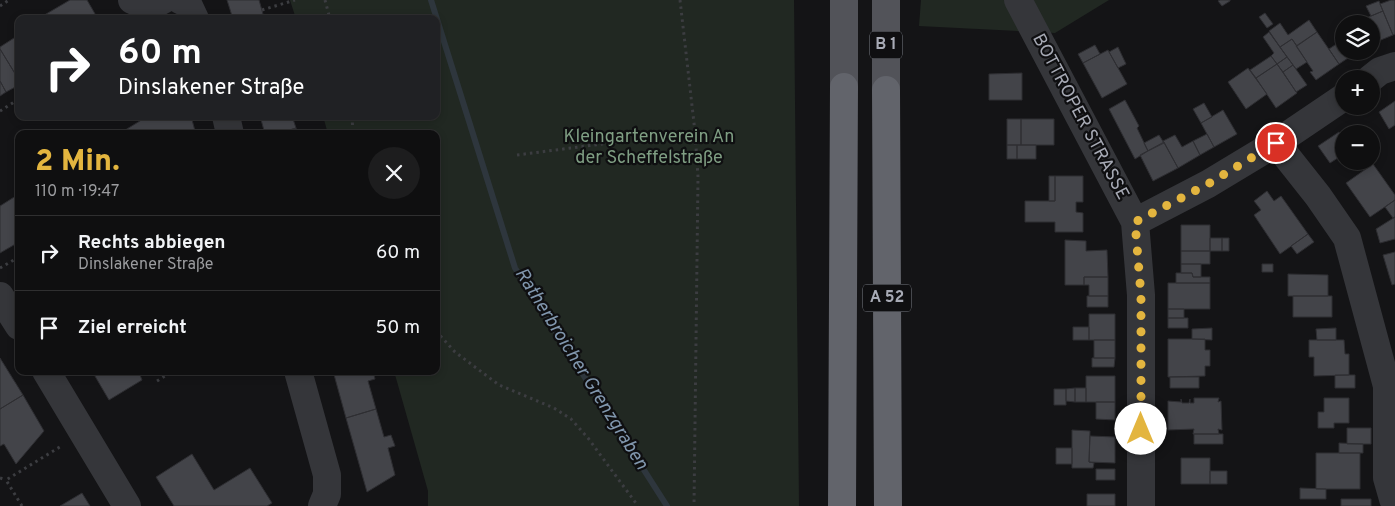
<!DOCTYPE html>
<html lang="de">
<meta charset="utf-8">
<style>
body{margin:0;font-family:Overpass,sans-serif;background:#1d1d1e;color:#f1f3f6;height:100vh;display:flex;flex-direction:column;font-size:19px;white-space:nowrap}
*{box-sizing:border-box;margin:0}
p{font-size:16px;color:#9b9c9f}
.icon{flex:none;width:28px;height:28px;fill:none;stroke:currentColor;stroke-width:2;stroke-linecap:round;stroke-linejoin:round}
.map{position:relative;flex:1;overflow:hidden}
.panel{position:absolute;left:15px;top:130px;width:425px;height:245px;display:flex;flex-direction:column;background:#0f0f10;border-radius:10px;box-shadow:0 2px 8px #0003,0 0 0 1px #2f2f30}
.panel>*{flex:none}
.hud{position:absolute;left:15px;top:15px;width:425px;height:105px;border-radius:10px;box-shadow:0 2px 8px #0003,0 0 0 1px #2f2f30;background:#202124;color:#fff;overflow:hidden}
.buttons{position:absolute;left:1335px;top:15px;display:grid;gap:10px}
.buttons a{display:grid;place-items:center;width:45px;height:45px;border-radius:50%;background:#0f0f10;box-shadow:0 2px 8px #0003,0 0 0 1px #2f2f30;font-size:25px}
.pin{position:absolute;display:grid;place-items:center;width:42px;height:42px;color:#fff;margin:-21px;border:2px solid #fff;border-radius:50%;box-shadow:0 1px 5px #0007}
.me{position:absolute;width:55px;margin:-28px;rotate:0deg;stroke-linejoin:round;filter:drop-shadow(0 0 4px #0008)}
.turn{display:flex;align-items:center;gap:18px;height:105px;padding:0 20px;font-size:22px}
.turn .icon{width:65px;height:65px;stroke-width:2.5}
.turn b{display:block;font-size:35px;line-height:42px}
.round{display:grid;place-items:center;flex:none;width:52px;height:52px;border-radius:26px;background:#1d1d1e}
.head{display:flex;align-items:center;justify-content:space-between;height:85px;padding:0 20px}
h1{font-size:30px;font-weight:800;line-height:38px;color:#e3b53f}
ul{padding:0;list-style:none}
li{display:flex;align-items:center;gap:15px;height:75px;padding:0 20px;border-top:1px solid #2f2f30}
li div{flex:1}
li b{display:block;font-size:19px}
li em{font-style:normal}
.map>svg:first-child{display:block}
.green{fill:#212822}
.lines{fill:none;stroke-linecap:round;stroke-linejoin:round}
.stream{stroke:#2e363d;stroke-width:6}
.building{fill:#434449;stroke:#2e2e32}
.path{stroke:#3c3d41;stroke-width:3;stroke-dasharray:2.5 4;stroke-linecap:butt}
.minor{stroke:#35363a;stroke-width:28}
.major{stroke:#525359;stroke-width:28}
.highway{stroke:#62646b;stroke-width:28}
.route{stroke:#e3b53f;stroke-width:9;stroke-dasharray:0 16.2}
.labels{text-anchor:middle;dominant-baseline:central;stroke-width:4.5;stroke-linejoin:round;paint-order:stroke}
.shield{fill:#0f0f11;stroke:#797c84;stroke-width:1}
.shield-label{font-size:16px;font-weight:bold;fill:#a7aab5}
.street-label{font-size:18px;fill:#a7aab5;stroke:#0f0f11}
.park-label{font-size:18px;fill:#7f9e83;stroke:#0f0f11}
.water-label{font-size:19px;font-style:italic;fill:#8096ad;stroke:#0f0f11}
</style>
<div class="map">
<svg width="1395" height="506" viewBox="0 0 1395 506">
<rect width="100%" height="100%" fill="#141416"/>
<path class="green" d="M290,0H794L799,506H428V491L394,371H436V134H328L323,116H436V19H296Z
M921,0H1109L1055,33L919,26Z"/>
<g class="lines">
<path class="stream" d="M431,0L515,268L667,506"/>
</g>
<path class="building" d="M70,0H87L98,19H42L41,17Z
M227,0H259L263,14L247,19H233Z
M1220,0H1230V1L1222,6L1218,1Z
M1391,0H1395V34L1393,35L1380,4Z
M1379,1L1383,11L1371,16L1366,6Z
M1383,11L1393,35L1371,44V24H1361L1359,21Z
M1265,13L1273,24L1267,28L1259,17Z
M263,14L265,19H247Z
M1309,20L1317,32L1297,46L1292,39L1280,47L1269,31L1280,23L1288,35Z
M1269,32L1287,57L1277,64L1271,56L1274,53L1263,37Z
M1317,32L1339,64L1316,80L1310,72L1313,71L1296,46Z
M14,38L19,46V80L0,49V47Z
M1292,39L1307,62L1296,69L1280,47Z
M1341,41L1344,45V51H1348L1351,56L1339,64L1329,49Z
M1095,45L1100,54L1083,63L1078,54Z
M1118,47L1126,64L1118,68L1109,52Z
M0,49L19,80V85L6,92L0,81Z
M1108,50L1127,84L1102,98L1083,63Z
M1271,56L1277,64L1256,78L1250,70Z
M1287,57L1293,65L1283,72L1277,64Z
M1277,64L1297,93L1276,108L1256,78Z
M1293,65L1307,85L1296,92L1283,72Z
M1248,68L1267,94L1246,109L1228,82Z
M1022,73V100H989V74Z
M0,81L6,92L0,96Z
M1125,100L1139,126L1137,128L1148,151L1135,159L1109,109Z
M1395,101V125L1389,129L1379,112Z
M1204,103L1212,117L1201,123L1193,109Z
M1223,110L1237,134L1214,147L1201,123Z
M148,116H191L195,131L191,134H123L122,132Z
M260,116H292L296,128L277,134H265Z
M1007,119H1021V145H1007Z
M1021,119H1054V145H1021Z
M296,128L297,134H277Z
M1339,132L1344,139V154L1330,163L1318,146Z
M1207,134L1214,147L1200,155L1193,141Z
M1159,135L1164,143L1148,151L1144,143Z
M1175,135L1182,147L1193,141L1200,155L1178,168L1163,141Z
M1164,142L1178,168L1153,181L1140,155Z
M1007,145H1017V159H1007Z
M1017,145H1036V159H1017Z
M1373,164L1395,195V200L1370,217L1346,183Z
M1049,176H1055V201H1049Z
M1055,176H1083V202H1076V212L1083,213V232H1055V222H1025V201H1055Z
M1267,191L1274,201L1281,196L1308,234L1280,254L1254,215L1261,210L1254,201Z
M19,194V242L0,253V206Z
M1395,200V217L1393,218L1385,207Z
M1395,217V239L1380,243L1376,229Z
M1181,225H1210V251H1181Z
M1308,234L1314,242L1297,254L1291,246Z
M1210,238H1222V251H1210Z
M1222,238H1229V251H1222Z
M1065,240L1086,241V251L1107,250L1108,277H1084V285H1065Z
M1181,251H1210V264H1181Z
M1395,252V284L1392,285L1383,255Z
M1181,264H1201V277H1193L1192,273H1181Z
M1262,264H1273V272H1262Z
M1176,273H1192L1193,277H1210V283H1176Z
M1288,274L1328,275V296H1288Z
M1084,277H1108V296H1089V285H1084Z
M1168,283H1210V309H1168Z
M1087,296H1108V307H1087Z
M1293,296H1332V317H1293Z
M1168,309H1184V318H1168Z
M1089,314H1115V340H1089Z
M1168,318H1188V328H1168Z
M1073,327H1089V340H1073Z
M1212,328V340L1192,339V329Z
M1336,328V340H1317L1316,329Z
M1168,339H1205V350H1210V366H1205V376L1168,377Z
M1094,340H1115V358H1094Z
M1309,340H1344L1345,354H1349V375L1314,376V357H1309Z
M0,358L23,395L0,409Z
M1092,358H1115L1114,367H1092Z
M92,371H146V372L140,375L142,380L109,400Z
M333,371H373L375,379L368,381L376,409L346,418Z
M1335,375H1355V388H1335Z
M1086,376H1115V402H1086Z
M1170,377H1199V388H1170Z
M1075,388H1086V402H1075Z
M1075,388V402L1066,401V389Z
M1054,389H1066V405H1054Z
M23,395L44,431L16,464L4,444L0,446V409Z
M1194,398H1219L1218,402L1221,401L1222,430L1218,429L1219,434H1193L1194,429L1168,430V401L1181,402V399L1182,403H1189L1190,399V403H1194Z
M1324,398H1349V423H1334V428H1318V412H1324Z
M1096,402H1115V420L1096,419Z
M376,409L384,437L391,435L395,446L388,448L395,475L367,492L346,418Z
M1347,428H1371V444H1347Z
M1072,430L1090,431L1089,462L1094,463L1093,468H1072Z
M1194,434H1223V444H1194Z
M1090,436L1115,437V463L1089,462Z
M1339,443L1363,444V453H1339Z
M1056,448H1072V464H1056Z
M1316,453H1360V489H1316Z
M192,454L214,490L250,468L272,503L267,506H174L156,477Z
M1181,458H1210V484H1181Z
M1096,469H1115V480H1096Z
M1210,471H1227V484H1210Z
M1300,488L1326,489V499H1300Z
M82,493L90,506H60Z
M1087,494H1115V506H1087Z
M1341,499H1371V506H1341Z"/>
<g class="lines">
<path class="path" d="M325,0L330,19
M680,0L695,132L698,177L694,506
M0,6L9,0
M262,10L295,0
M232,19L233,18
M0,111L19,99
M352,116L353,134
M517,155L695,132
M0,268L19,257
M436,331L455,352L499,385L554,408L571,419L588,438L638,506
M157,381L173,371
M0,478L6,480
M22,506L6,480L63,445"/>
<path class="minor" d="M132,0C144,6 152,7 163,0
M180,0L188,4L195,19
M1018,0L1135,222L1141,295V506
M1370,79L1380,71L1395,66
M226,116L230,134
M1276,143L1318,196L1347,238L1387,386V478L1393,499
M1135,222L1208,184L1276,143L1344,97
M0,296L19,326
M46,371L127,506
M298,371L327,475V494L322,506"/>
<path class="major" d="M886,0V90
M844,87V0"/>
<path class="highway" d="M886,90L888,506
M842,506L844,87"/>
</g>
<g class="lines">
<path class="route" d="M1141,429V295L1135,222L1208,184L1276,143"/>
</g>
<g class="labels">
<g class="shield">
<rect x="870" y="31.5" width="32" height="27" rx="4"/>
<rect x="863" y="284.5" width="48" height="27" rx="4"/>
</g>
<g class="shield-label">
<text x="886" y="45">B 1</text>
<text x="887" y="298">A 52</text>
</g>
<g class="street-label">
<text transform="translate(1080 117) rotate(62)">BOTTROPER STRASSE</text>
</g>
<g class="park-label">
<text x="649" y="137">Kleingartenverein An<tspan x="649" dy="21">der Scheffelstraße</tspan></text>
</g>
<g class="water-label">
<text transform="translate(581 369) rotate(58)">Ratherbroicher Grenzgraben</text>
</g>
</g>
</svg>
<div class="buttons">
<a><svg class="icon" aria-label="layers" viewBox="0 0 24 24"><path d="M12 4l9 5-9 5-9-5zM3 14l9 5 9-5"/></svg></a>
<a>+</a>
<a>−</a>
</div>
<div class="pin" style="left:1276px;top:143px;background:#d93025"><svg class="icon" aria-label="arrive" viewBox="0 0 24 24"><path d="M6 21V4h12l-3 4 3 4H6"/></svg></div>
<svg class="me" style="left:1141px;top:429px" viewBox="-20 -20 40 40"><circle r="19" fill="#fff"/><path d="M0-13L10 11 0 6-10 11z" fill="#e3b53f"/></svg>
<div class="hud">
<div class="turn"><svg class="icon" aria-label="right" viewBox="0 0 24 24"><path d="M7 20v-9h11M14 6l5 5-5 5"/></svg><div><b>60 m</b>Dinslakener Straße</div></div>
</div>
<section class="panel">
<div class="head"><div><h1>2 Min.</h1><p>110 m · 19:47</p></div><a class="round"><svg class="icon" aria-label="close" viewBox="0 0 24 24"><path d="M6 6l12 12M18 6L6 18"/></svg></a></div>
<ul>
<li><svg class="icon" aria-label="right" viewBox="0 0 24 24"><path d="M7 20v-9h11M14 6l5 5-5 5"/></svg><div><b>Rechts abbiegen</b><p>Dinslakener Straße</p></div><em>60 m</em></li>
<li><svg class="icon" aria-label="arrive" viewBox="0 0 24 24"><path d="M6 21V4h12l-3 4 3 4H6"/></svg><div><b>Ziel erreicht</b></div><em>50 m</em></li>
</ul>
</section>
</div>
